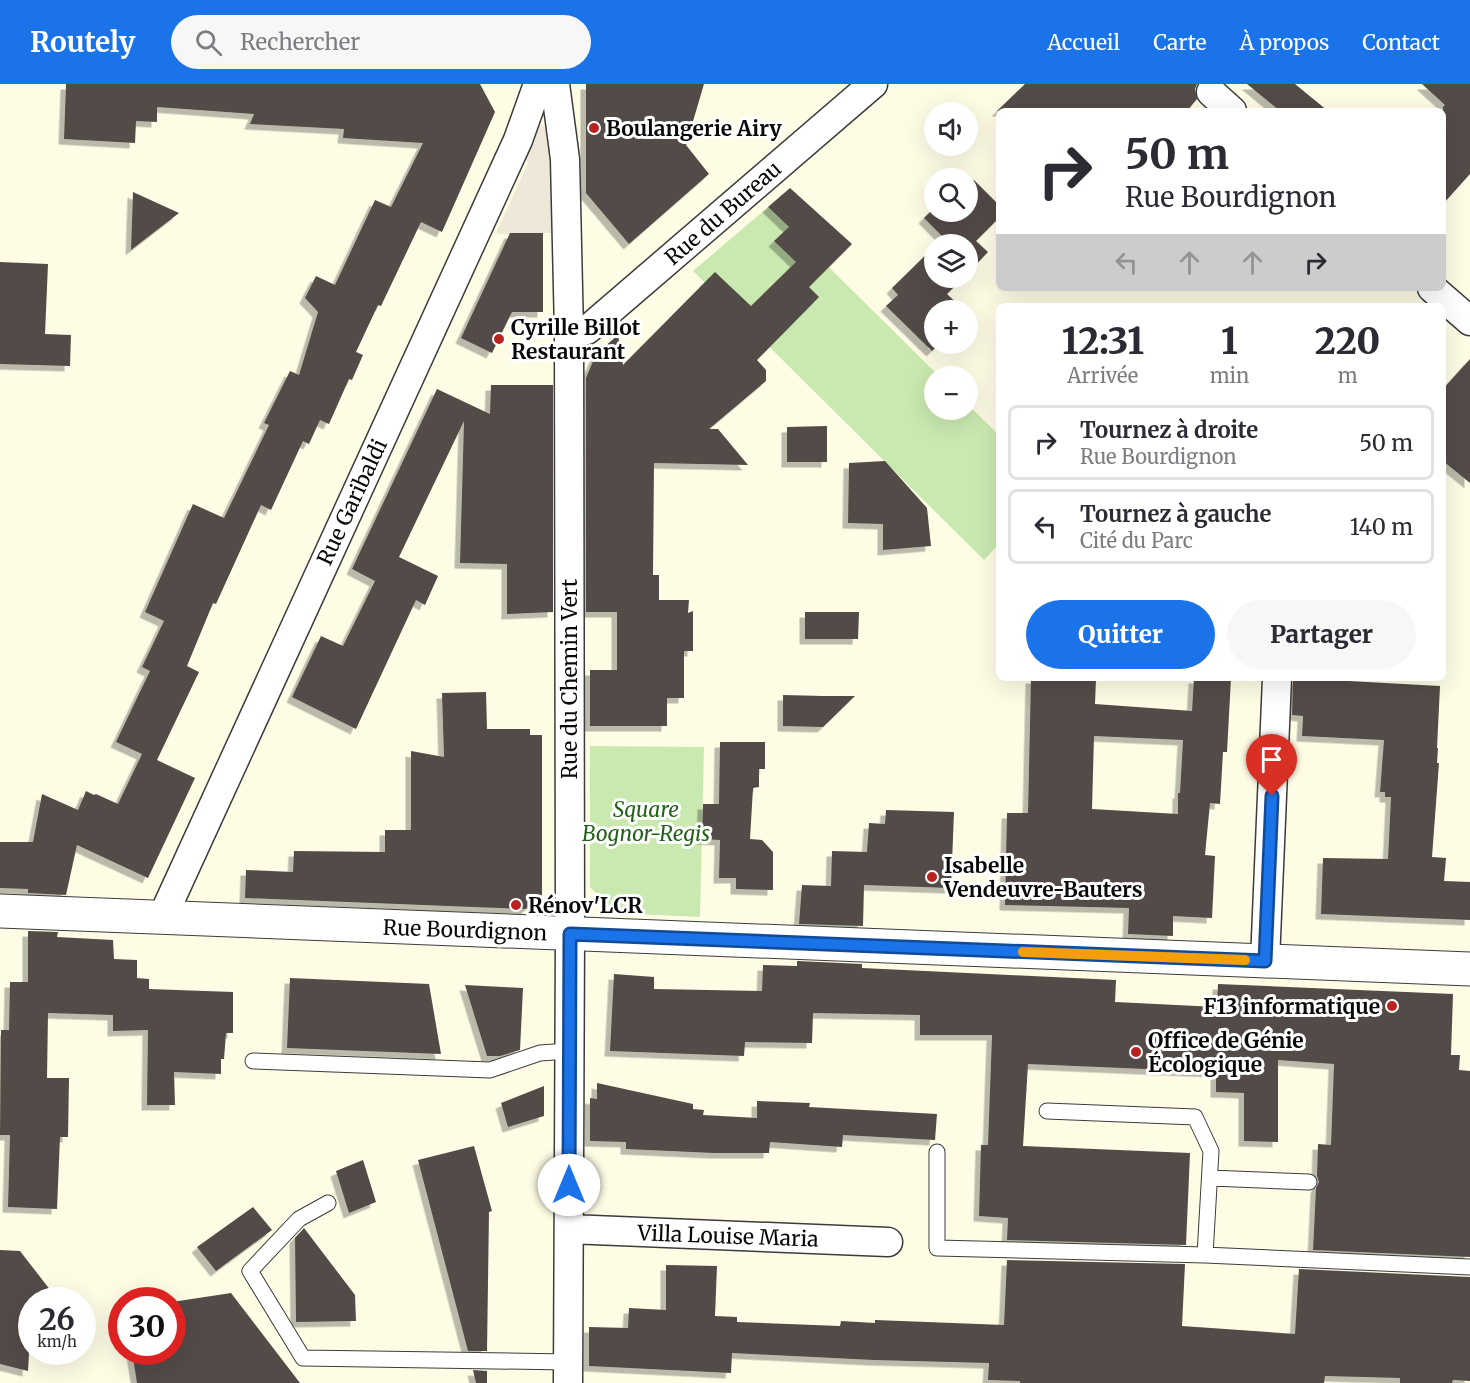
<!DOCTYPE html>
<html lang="fr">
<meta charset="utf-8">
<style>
body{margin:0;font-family:Merriweather,serif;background:#f7f7f7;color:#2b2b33;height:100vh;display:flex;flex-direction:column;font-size:22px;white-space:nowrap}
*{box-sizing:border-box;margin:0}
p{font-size:20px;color:#7c7c81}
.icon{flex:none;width:33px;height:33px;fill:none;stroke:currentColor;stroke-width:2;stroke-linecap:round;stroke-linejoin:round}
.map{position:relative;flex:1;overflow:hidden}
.side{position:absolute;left:996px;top:219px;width:450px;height:378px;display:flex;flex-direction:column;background:#fff;border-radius:9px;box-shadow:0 6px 24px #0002}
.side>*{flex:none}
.guide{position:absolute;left:996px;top:24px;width:450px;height:183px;border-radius:9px;box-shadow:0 6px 24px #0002;background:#fff;color:#2b2b33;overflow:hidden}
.controls{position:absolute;left:924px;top:18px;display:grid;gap:12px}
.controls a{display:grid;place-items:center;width:54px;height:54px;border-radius:50%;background:#fff;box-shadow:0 6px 24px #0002;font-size:30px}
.speed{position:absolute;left:18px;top:1203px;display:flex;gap:12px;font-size:30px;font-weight:700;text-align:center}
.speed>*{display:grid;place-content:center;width:78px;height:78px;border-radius:50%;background:#fff;box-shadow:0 6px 24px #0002;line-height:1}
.speed small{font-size:15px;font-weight:400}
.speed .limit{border:9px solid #d22;background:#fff;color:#111}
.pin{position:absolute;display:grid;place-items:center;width:51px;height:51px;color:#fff;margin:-62px -26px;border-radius:50% 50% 50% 0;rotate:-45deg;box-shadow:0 0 6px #0007}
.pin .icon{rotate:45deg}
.me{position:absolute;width:66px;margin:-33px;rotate:0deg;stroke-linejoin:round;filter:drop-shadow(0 0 4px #0008)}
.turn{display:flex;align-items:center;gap:21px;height:126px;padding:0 30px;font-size:27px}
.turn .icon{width:78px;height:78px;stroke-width:2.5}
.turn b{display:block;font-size:42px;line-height:51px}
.lanes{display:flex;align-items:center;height:57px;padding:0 30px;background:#0003;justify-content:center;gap:30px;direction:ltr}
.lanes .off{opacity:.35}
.eta{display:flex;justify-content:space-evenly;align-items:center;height:102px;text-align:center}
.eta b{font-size:36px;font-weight:800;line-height:42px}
.cta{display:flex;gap:12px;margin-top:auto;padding:12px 30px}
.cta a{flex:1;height:69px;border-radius:36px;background:#1a73e8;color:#fff;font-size:24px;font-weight:800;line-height:69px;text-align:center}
.cta a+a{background:#f7f7f7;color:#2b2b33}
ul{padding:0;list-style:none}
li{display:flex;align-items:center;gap:18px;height:75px;margin:0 12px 9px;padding:0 18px;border:3px solid #e1e1e2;border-radius:9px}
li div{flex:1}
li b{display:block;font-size:22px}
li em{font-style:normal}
header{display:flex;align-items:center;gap:36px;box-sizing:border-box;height:84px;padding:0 30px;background:#1a73e8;color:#fff}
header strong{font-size:28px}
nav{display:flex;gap:33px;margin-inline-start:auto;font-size:21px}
.search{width:420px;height:54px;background:#f7f7f7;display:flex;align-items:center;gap:15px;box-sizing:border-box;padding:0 21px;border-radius:33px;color:#7c7c81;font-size:22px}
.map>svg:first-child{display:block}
.green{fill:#cae9b0}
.plaza{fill:#ede8d7}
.building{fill:#524b46;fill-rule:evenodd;filter:url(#shadow)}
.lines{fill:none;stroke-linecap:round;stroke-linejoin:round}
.service-casing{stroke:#3c3c3c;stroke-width:17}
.minor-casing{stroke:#3c3c3c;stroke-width:31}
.tertiary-casing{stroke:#3c3c3c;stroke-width:35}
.service{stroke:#fff;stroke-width:15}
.minor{stroke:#fff;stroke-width:28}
.tertiary{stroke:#fff;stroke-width:33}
.route-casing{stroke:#114b97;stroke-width:15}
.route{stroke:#1a73e8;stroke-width:10}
.slow{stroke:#f59e0b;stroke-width:10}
.poi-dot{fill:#bb221f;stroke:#fff;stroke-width:2}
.labels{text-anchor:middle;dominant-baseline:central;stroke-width:6;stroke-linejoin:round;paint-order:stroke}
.poi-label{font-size:21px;font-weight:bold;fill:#090909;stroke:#fff;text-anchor:start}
.street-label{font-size:21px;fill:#090909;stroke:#fff}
.park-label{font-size:21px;font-style:italic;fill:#24611a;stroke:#fff}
</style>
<header>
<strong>Routely</strong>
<div class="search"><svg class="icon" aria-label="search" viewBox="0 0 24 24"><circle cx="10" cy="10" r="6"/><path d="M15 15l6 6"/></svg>Rechercher</div>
<nav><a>Accueil</a><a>Carte</a><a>À propos</a><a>Contact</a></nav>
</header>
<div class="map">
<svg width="1470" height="1299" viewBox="0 0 1470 1299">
<defs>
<filter id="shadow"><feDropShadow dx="-5.5" dy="5.5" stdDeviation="0" flood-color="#0004"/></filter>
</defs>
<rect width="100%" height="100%" fill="#fffce6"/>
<path class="green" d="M768,123L939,292H934V326H968V321L999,351V460L984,476L693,187Z
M590,662L704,663L700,833L614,829L590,803Z"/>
<path class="plaza" d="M539,41L547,43L551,75V149L501,150L496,149L528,79L523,68L534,43Z"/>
<path class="building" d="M66,0H480L495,28L442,148L421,138L381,222L378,221L356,268L363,271L352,296L349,295L329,340L320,336L309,360L303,357L271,426L261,421L216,520L213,519L187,582L199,588L157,676L195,694L148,794L77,761L66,811L28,809V805L0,804V758H33L42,710L78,726L86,707L94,711L96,710L118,720L142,670L116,658L150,587L142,583L164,537L145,528L193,420L224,434L269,341L264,339L290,287L299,291L318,228L305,214L316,192L335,201L375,116L391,123L423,59L343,54L344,45L250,40L254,30L157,23V38L136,37L135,59L64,55Z
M586,0H704L686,61L709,90L629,160L586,109Z
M1025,0H1197L1195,5L1197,15L1187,27H997Z
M1247,0H1295L1328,27H1280Z
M1422,0H1470V90L1443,120V23L1445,21Z
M968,96H974L999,121V134L976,157L988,168L968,189V160H937L939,159L937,157L942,152L924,134L934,124V128H968Z
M790,104L852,160L809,203L819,213L757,276L766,286V297L709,345H718L748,381L654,379L653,491H659V516H689L688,529L693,527V567H684V614H667V642H590V586H617V528H586V294L596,270L618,251L623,281L715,188L751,222L796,178L774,157L789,143L768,123Z
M133,108L179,129L131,166Z
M510,149H543V228H512L492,269L461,254Z
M934,163V194H963L947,210L964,226H934V260H939L932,267L886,222L898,211L892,204Z
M0,178L48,180L45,250L71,251L70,282L0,280Z
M1470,275V399L1443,377V305Z
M491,301H553V528L507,530V480L460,479L464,337L399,473L438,492L425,521L416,516L356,645L292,613L321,552L343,562L375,497L352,485L437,305L490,330Z
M827,342V378H787V343Z
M885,377L927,424L931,462L883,466V440L848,439L849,379Z
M805,528H859L858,555H805Z
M1031,594H1096L1095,620L1192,627L1194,594H1231L1227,668H1223L1220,720L1210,719L1205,771L1215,772L1212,834L1173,832V852L1128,850L1129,824L1005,821L1007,729H1028ZM1094,652L1183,656L1180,709H1178V730L1092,725Z
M1293,594L1440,602L1437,664H1438L1437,679H1439L1432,773L1446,774L1444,797L1470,798V836L1321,830L1323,774L1388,775L1391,713H1385V708H1380L1384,656L1302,652L1303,632L1292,631Z
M486,608L487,645H530V651H542V811L526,825L245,814L246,786L293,788L294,767L385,768V746H411V667L444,673L442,609Z
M783,611L823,612H855L823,643L783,642Z
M720,658H765V685H759V703L753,704L750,755L762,756L773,768V806L736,805V794H719L720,756L702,755L703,720H719Z
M886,726L954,728L951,804L864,801L863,842L799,840L802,801L831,802L832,767L867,768L869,739L885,740Z
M28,847L58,848L57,853L113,856L114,875L137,876V894L149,895V905L233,908V949H226L224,975H221V990L174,988L175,1021H147L148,946L113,947V931L48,929L47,994H69L68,1053H60L57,1125L8,1123L10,1051H0L1,946H9L10,898H28Z
M797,877L862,880V884L1116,896L1115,918L1217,923L1218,900L1453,910L1451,971H1460L1459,986L1470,987V1173L1313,1166L1316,1104L1319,1098L1317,1092L1318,1060L1331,1061L1334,980L1278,976V1058L1244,1057V1009L1216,1008V988L1028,980L1023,1062L1190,1069L1186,1161L1007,1156L1008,1134L979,1132L981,1061H988L992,951H920V931L813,929L812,959L745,958L744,972L610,967L614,890L654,893V905L762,907L763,881L797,882Z
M290,894L429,900L441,970L287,964Z
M465,901L523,904L520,966L500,972H487Z
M597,999L693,1020V1025L704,1026L703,1031L757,1034V1017L810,1019L809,1023L937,1030L935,1056L843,1051L842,1063L770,1058L769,1069H714L626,1065V1058L590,1057V1014L597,1015Z
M544,1002V1032L508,1043L501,1019Z
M474,1062L492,1127L489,1128L487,1267H468L418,1076Z
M363,1076L376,1118L349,1129L336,1087Z
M253,1123L272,1146L216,1187L197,1163Z
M304,1144L355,1211L356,1237L296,1238L295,1154Z
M0,1166L20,1167L58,1216H32L28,1287L0,1280Z
M1007,1176L1185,1180L1182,1242L1295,1250L1299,1185L1470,1193V1297L1453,1296L1452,1299H1400V1294L1325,1292L1324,1299H1020V1297L988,1296L989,1279L874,1276L732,1269L731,1289L589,1282V1243L628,1244L629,1224L666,1226V1181L717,1182L715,1232L737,1233V1238L840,1242L841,1237L875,1239V1236L1004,1241Z
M231,1209L300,1299H137L132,1268H172V1218Z
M473,1286L487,1287V1299H476Z"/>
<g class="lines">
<defs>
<path id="service" d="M253,977L490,986L540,969L569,967
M1047,1027L1195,1033L1211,1067L1205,1171
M937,1068V1164L1205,1171L1470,1183
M1210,1094L1309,1098
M328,1119L299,1135L250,1187L303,1274L568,1278"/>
<path id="minor" d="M555,0L565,75L569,248L570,850L568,1299
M1211,8L1232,27
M1432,204L1470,237
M569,248L587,246L873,0
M162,834L518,56L538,0
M1265,877L1277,594
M569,1145L888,1158"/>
<path id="tertiary" d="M0,827L1470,885"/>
</defs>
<use href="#service" class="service-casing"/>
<use href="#minor" class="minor-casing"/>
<use href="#tertiary" class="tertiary-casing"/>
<use href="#service" class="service"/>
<use href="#minor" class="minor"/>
<use href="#tertiary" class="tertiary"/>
</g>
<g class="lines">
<defs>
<path id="route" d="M569,1101L570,850L1265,877L1272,712"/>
</defs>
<use href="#route" class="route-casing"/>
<use href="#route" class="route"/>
<path class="slow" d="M1023,868L1245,876"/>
</g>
<g class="poi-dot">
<circle cx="594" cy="44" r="6"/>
<circle cx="499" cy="255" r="6"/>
<circle cx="932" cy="793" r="6"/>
<circle cx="516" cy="821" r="6"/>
<circle cx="1392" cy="922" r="6"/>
<circle cx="1136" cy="968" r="6"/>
</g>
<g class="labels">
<g class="poi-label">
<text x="606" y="44">Boulangerie Airy</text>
<text x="511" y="243">Cyrille Billot<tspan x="511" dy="24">Restaurant</tspan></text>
<text x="944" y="781">Isabelle<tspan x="944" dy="24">Vendeuvre-Bauters</tspan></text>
<text x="528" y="821">Rénov'LCR</text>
<text x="1380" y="922" text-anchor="end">F13 informatique</text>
<text x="1148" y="956">Office de Génie<tspan x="1148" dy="24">Écologique</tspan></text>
</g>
<g class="street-label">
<text transform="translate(723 129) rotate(-41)">Rue du Bureau</text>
<text transform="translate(352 418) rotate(-65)">Rue Garibaldi</text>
<text transform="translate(569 595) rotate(-90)">Rue du Chemin Vert</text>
<text transform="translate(465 846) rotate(2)">Rue Bourdignon</text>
<text transform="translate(728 1152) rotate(2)">Villa Louise Maria</text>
</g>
<g class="park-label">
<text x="646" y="725">Square<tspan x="646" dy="24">Bognor-Regis</tspan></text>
</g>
</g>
</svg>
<div class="controls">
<a><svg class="icon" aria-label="sound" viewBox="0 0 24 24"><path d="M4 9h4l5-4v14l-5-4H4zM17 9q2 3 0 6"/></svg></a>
<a><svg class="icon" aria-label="search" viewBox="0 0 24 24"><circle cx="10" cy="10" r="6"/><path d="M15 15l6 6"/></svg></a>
<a><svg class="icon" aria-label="layers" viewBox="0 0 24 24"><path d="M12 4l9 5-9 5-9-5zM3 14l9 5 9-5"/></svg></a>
<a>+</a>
<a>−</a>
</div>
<div class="speed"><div>26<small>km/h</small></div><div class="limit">30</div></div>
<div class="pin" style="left:1272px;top:712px;background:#d93025"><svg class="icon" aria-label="arrive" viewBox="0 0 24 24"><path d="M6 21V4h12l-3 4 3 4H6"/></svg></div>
<svg class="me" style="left:569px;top:1101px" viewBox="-20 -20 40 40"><circle r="19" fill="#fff"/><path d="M0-13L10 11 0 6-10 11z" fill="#1a73e8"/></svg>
<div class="guide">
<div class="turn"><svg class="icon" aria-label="right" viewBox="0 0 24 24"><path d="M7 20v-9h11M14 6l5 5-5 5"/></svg><div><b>50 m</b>Rue Bourdignon</div></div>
<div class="lanes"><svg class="icon off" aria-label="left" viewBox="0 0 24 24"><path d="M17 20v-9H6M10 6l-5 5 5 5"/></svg><svg class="icon off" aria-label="ahead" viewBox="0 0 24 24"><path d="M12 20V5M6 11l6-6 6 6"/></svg><svg class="icon off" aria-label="ahead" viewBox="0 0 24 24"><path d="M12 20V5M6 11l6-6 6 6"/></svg><svg class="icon" aria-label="right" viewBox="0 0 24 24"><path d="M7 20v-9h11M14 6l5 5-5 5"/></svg></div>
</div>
<section class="side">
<div class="eta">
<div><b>12:31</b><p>Arrivée</p></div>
<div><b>1</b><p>min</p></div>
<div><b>220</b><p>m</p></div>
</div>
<ul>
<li><svg class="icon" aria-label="right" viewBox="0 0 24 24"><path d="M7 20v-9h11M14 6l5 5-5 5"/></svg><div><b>Tournez à droite</b><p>Rue Bourdignon</p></div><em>50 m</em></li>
<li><svg class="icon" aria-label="left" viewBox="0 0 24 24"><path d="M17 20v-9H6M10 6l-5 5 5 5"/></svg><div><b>Tournez à gauche</b><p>Cité du Parc</p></div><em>140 m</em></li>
</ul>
<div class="cta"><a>Quitter</a><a>Partager</a></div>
</section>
</div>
